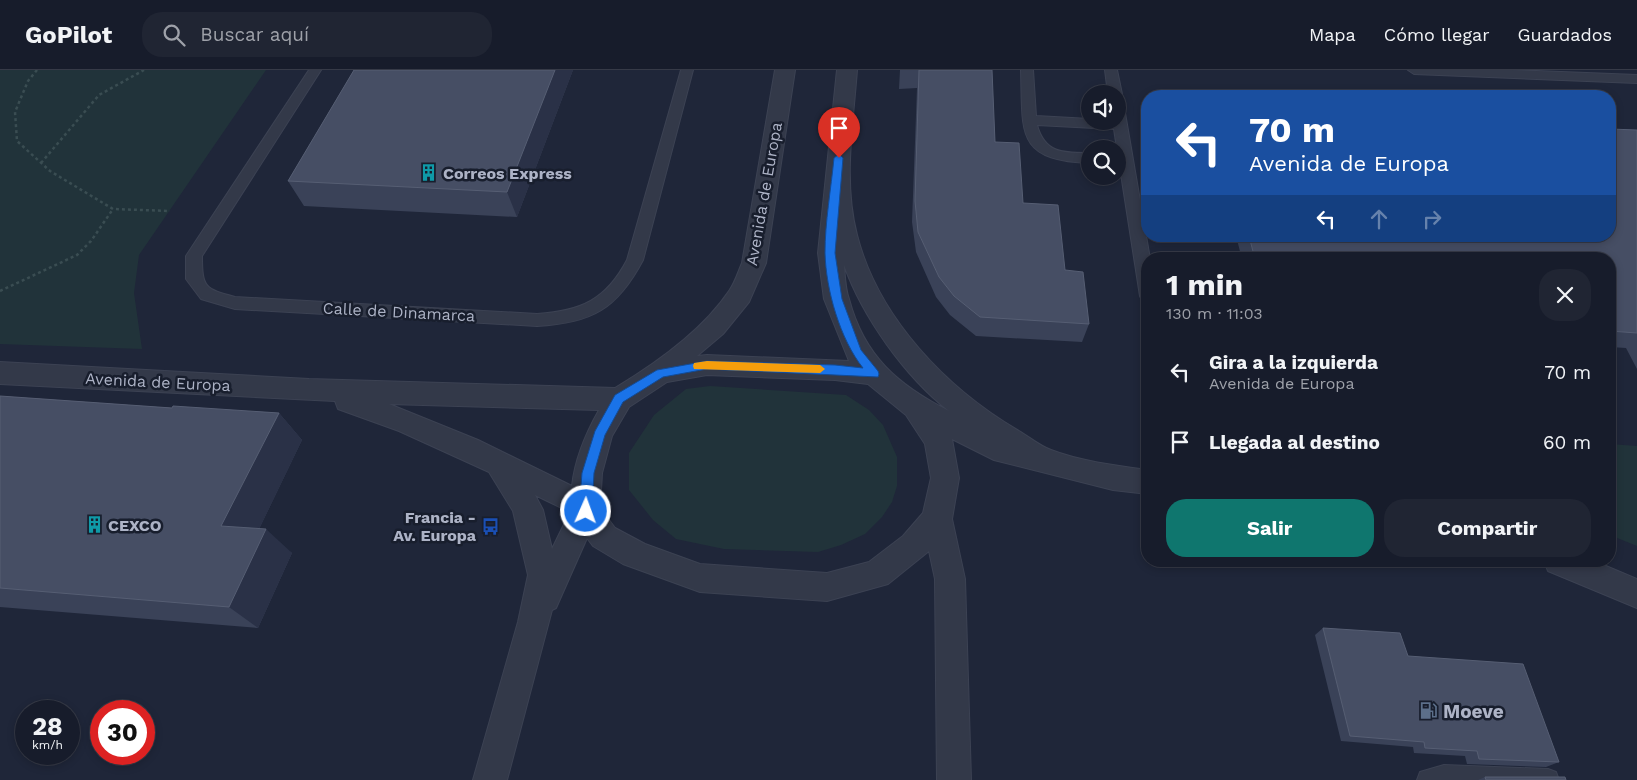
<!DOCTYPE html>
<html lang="es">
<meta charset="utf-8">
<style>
body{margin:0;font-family:"Work Sans",sans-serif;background:#202533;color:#f1f3f6;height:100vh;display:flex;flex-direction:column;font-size:19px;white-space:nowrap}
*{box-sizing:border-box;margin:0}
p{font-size:16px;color:#9ea1a9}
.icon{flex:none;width:28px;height:28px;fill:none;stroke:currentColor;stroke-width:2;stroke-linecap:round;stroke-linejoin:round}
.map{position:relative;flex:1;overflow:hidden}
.side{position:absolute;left:1141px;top:182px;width:475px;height:315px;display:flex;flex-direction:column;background:#171c2b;border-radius:20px;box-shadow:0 2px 8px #0003,0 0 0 1px #363a47}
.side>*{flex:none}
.guide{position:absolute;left:1141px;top:20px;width:475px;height:152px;border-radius:20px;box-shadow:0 2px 8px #0003,0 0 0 1px #363a47;background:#1a4fa0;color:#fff;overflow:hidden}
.tools{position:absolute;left:1081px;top:15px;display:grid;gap:10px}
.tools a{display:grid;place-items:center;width:45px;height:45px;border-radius:50%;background:#171c2b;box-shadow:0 2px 8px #0003,0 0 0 1px #363a47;font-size:25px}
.speed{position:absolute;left:15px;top:630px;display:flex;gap:10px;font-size:25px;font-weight:700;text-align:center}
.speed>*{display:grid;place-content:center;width:65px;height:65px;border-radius:50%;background:#171c2b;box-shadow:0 2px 8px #0003,0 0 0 1px #363a47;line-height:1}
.speed small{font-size:12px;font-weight:400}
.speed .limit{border:8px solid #d22;background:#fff;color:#111}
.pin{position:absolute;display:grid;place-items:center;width:42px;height:42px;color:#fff;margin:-51px -21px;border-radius:50% 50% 50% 0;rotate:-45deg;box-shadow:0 0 5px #0007}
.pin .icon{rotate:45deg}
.me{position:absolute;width:55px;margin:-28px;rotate:2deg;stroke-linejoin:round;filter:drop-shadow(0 0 4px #0008)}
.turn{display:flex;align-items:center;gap:18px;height:105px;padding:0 25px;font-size:22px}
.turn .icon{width:65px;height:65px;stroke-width:2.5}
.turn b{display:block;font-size:35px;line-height:42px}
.lanes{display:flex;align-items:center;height:48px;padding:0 25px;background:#0003;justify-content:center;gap:25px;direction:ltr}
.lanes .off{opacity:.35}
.round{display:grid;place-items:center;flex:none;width:52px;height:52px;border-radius:20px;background:#202533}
.summary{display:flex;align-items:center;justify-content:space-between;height:85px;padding:0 25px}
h1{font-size:30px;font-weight:700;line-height:38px}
.primary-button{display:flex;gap:10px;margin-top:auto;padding:10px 25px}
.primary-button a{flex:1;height:58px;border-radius:20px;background:#0f766e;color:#fff;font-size:20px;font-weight:700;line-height:58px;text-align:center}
.primary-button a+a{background:#202533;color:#f1f3f6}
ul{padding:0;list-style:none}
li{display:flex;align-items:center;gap:15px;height:70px;padding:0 25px}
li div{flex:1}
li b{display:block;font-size:19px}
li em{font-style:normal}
header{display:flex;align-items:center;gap:30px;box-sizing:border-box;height:70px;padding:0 25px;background:#171c2b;border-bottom:1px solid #363a47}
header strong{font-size:24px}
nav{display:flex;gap:28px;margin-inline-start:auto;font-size:18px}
.search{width:350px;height:45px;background:#202533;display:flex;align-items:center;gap:12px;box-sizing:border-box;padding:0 18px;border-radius:20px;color:#9ea1a9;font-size:19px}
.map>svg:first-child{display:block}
.green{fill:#21333a}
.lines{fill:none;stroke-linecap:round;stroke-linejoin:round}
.service-casing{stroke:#3c4253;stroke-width:2}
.minor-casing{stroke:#3c4253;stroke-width:2}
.path{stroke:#3a4d52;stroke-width:2.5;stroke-dasharray:3 3;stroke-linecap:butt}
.service{fill:#333949;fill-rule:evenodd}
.minor{fill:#333949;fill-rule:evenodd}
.wall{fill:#3a4258}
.shaded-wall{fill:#2a3147}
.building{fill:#464e64;stroke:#565e73}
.route{fill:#1a73e8;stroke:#114b97}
.slow{fill:#f59e0b}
.labels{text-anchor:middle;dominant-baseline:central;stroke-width:5;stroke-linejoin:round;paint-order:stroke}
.poi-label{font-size:16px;font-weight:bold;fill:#adb3c6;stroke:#181e2d;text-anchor:start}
.street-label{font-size:16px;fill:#adb3c6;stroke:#181e2d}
.near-poi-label{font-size:19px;font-weight:bold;fill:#adb3c6;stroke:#181e2d;text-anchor:start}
</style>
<header>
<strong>GoPilot</strong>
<div class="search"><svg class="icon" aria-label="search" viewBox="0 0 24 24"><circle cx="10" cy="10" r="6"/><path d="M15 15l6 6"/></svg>Buscar aquí</div>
<nav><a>Mapa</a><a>Cómo llegar</a><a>Guardados</a></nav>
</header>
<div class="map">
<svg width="1637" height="710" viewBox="0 0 1637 710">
<rect width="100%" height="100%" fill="#1f2639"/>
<path class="green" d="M0,0H266L139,185L134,223L142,279L0,274Z
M710,316L846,325L869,340L883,355L897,387V416L892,432L882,447L865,464L841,475L818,482L724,479L676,469L653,450L629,420V383L654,345L686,319Z
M1610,374L1637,376V476L1610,465Z"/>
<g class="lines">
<defs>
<path id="service" d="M309,0H321L202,186C202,218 205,219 235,227L537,244C581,241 606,230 627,190L681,0H693L643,190C617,239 592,253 537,256L235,239L201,229L186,209V186Z
M1021,0H1033L1036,46L1090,49V51H1118V39L1123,40L1125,43L1150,189H1148V232L1142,230L1140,226L1114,59L1037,55C1045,84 1064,83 1090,83V93C1015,90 1023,63 1021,0Z
M1105,0H1117L1122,24L1120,27H1118V24H1108Z
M1408,0H1511L1637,5V13L1414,4Z
M1444,695L1548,699L1556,702L1559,710H1417L1420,702Z"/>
<path id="minor" d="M775,0H795L766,193L749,232L723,264L697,286L707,285L849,291L824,229L818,183L837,0H857C853,55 843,111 857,165C878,248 947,319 1019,361C1029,367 1040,376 1051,380C1079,391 1118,396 1148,400V424L1113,420L994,390L952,369L959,408L952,449L965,509L971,710H937L935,509L929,481L888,514L827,531L700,522L623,494L593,476L587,468L556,538L552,540L507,710H473L518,552L528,505L513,441L489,402L399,361L338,339L335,331L0,314V292L309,309L615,318C655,294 702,261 729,221C735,213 738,202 742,193ZM844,195C862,246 905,307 949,341C898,315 864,286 849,229C845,218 845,206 844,195ZM707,305L835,310L868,314L906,345L925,374L931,408L923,443L903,466L869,492L827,503L700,494L645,474L615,458L600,438L602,403L612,366L629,337L667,312ZM389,334L599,340C586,363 575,388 572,416L478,370ZM535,425L570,442L552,479L543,440Z
M1544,491H1594L1637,509V538L1548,501Z"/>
</defs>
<use href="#service" class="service-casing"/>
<use href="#minor" class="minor-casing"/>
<path class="path" d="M37,0L28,11L15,42L17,71L50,101L113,139L170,141
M41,93L99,25L144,0
M0,221L77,185L91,171L113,139"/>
<use href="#service" class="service"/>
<use href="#minor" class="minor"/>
</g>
<path class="wall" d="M354,0H573L517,147L304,136L288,111Z
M900,0H992L995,72L1023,133L1065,200L1089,254L1082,272L976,266L950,245L936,227L916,182L912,152L917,18L899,19Z
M1637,60V299L1626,278L1610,277V189H1242L1236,166H1610Z
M0,326L172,338L279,343L302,370L259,459L292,483L258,558L0,537Z
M1323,558L1559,692L1546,697L1467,694L1465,686L1414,683L1413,677L1341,671L1315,565Z
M1485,707L1566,710H1478Z"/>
<path class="shaded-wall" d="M555,0H573L517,147L507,122Z
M279,343L302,370L249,480L221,456Z
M266,459L292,483L258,558L229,537Z"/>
<path class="building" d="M354,0H555L507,122L288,111Z
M919,0H992L995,72L1019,73L1023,133L1058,135L1065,200L1083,202L1089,254L980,247L954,226L939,207L918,162L915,131Z
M1610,59L1637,60V263L1610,261V189H1255L1249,166H1610Z
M0,326L172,338L173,336L279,343L221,456L266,459L229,537L0,518Z
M1323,558L1400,563L1408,586L1523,594L1559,692L1479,689L1477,681L1425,678L1424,672L1350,666Z
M1485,707H1565L1566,710H1486Z"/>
<path class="route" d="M839,84L843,88L835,183L842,229L861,280L878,301L879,304L878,307L707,299L663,307L623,332L605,365L594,403L592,441L590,445L586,446L581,445L579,441L582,403L595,361L615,325L657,300L707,291L835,295L863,298C840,269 826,220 825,183C825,152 831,119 834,88Z"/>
<path class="slow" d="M707,291L820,295L825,299L820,303L694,299L693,296L694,293Z"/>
<defs>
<symbol id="building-bare" viewBox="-9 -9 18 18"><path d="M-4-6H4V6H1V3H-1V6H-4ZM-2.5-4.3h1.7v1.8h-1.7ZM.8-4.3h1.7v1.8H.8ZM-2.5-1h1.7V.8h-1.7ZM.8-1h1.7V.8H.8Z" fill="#0f9aa8" stroke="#181e2d" stroke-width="2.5" paint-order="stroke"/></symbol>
<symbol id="bus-bare" viewBox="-9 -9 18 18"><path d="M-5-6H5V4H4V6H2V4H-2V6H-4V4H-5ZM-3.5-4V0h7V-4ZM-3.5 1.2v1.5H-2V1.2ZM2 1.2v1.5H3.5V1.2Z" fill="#1a4fb4" stroke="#181e2d" stroke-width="2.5" paint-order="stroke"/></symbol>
<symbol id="fuel-bare" viewBox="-9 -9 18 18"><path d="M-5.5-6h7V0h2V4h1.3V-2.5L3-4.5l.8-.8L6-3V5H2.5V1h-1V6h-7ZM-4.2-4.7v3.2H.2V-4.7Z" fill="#5c6f8a" stroke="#181e2d" stroke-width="2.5" paint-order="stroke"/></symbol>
</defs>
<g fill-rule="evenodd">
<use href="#building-bare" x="416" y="90" width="25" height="25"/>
<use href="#building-bare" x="82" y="442" width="25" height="25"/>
<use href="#bus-bare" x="478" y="444" width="25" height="25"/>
<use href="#fuel-bare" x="1416" y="628" width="25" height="25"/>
</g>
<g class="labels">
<g class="poi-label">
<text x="443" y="103">Correos Express</text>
<text x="476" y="447" text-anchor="end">Francia -<tspan x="476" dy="18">Av. Europa</tspan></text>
<text x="108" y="455">CEXCO</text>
</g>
<g class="street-label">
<text transform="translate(764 124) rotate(-80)">Avenida de Europa</text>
<text transform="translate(399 242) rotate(3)">Calle de Dinamarca</text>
<text transform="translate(158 312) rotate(3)">Avenida de Europa</text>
</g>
<g class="near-poi-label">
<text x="1443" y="641">Moeve</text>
</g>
</g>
</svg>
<div class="tools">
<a><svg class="icon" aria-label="sound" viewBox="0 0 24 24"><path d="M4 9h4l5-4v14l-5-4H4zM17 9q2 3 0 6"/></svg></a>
<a><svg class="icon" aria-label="search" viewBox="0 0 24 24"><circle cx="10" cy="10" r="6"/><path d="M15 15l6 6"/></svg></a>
</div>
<div class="speed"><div>28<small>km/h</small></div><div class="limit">30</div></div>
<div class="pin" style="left:839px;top:88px;background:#d93025"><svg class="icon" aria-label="arrive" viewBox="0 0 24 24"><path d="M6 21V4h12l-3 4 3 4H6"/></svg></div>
<svg class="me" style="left:586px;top:441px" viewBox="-20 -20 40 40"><circle r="17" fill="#1a73e8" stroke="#fff" stroke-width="3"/><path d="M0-11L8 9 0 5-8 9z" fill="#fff"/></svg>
<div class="guide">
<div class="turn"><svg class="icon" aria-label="left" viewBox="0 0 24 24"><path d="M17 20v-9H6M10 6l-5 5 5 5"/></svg><div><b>70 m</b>Avenida de Europa</div></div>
<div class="lanes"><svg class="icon" aria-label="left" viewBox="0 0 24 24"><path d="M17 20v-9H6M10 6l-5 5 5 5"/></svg><svg class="icon off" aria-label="ahead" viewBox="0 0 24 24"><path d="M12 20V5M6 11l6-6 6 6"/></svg><svg class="icon off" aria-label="right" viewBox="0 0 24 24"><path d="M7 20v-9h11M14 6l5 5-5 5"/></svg></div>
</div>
<section class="side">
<div class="summary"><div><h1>1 min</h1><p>130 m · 11:03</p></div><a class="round"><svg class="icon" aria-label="close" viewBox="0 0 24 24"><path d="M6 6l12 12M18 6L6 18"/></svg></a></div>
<ul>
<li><svg class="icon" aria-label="left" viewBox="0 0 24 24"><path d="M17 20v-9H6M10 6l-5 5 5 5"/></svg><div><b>Gira a la izquierda</b><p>Avenida de Europa</p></div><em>70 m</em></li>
<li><svg class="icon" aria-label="arrive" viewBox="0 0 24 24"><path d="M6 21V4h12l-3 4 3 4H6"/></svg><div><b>Llegada al destino</b></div><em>60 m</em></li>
</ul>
<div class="primary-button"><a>Salir</a><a>Compartir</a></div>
</section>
</div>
